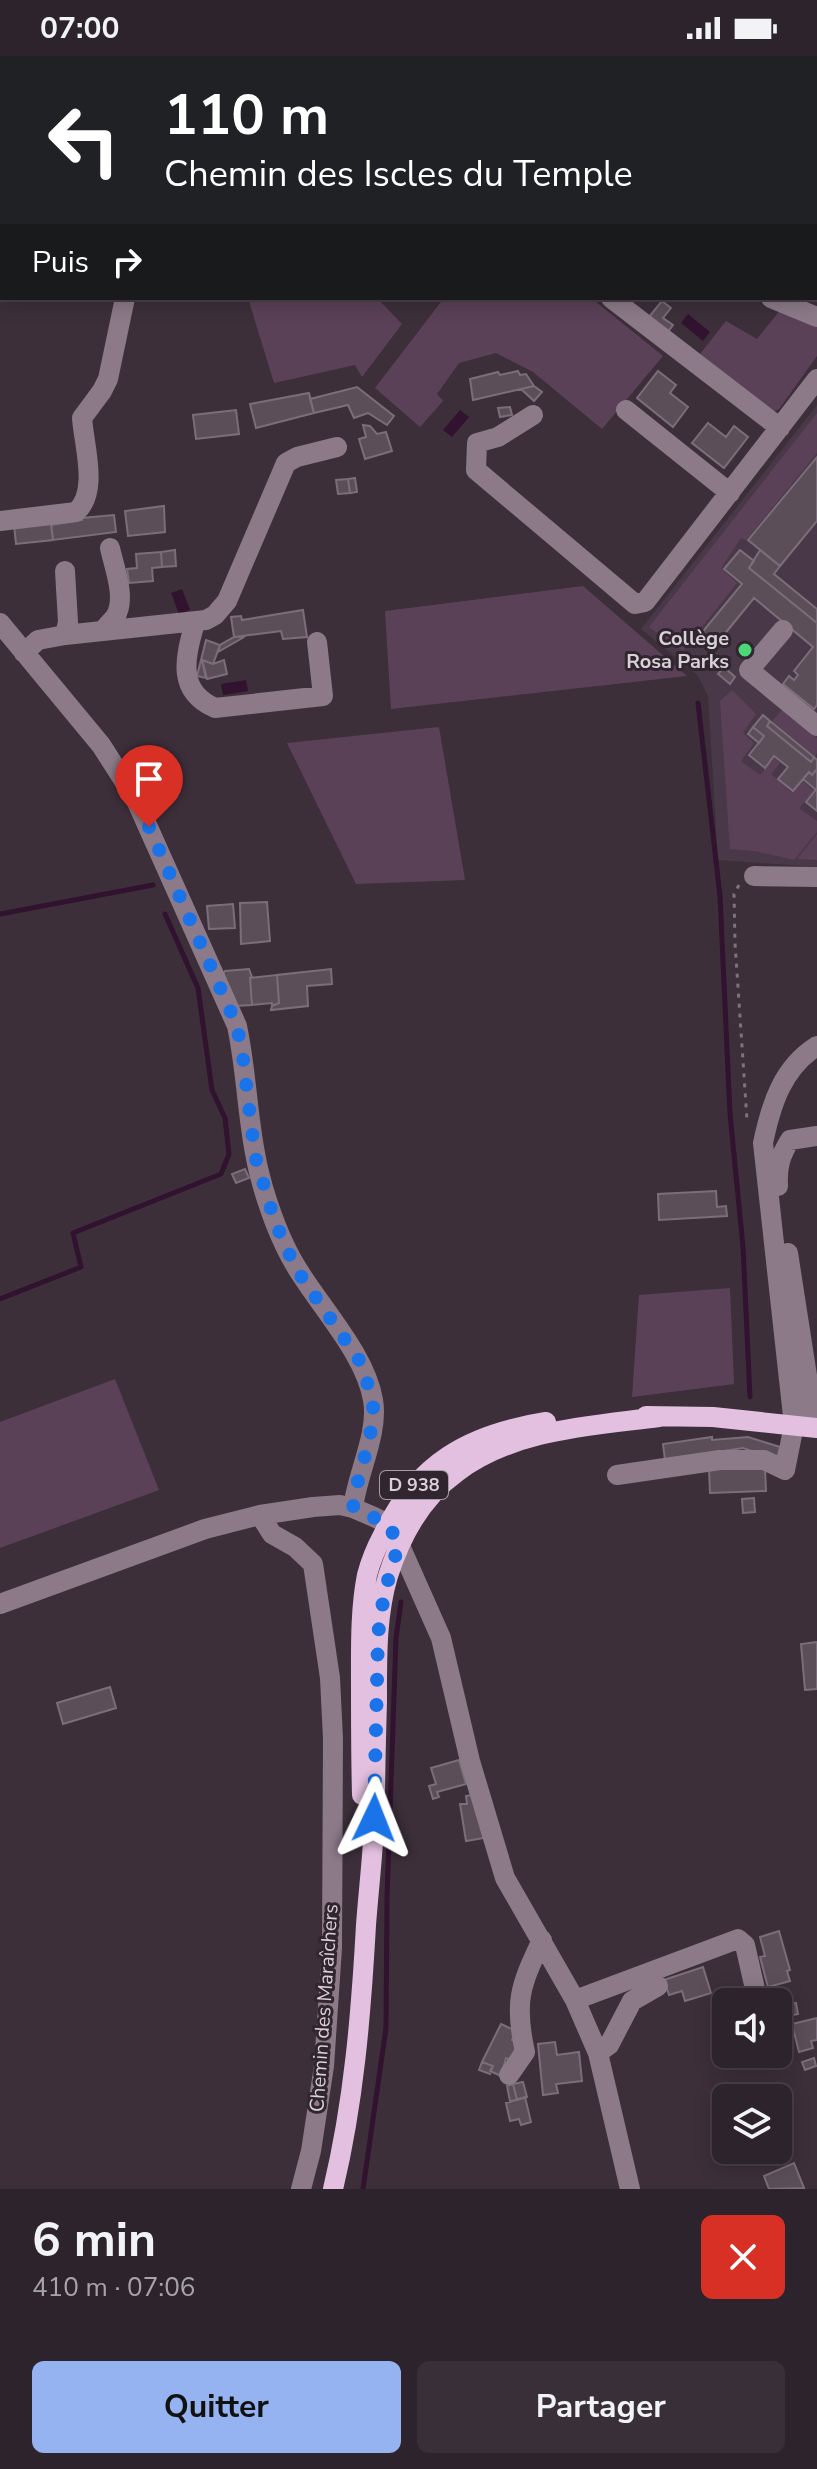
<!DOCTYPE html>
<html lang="fr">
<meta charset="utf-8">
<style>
body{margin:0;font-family:"Nunito Sans",sans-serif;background:#392f38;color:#f1f3f6;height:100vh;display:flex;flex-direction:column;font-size:30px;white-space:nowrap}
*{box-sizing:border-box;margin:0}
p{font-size:26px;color:#a7a4a9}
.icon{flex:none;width:44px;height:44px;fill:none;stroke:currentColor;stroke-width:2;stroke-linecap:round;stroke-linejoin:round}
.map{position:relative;height:2133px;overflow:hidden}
.drawer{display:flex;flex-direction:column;background:#2d232c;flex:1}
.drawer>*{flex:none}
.hud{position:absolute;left:0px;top:0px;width:818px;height:244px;box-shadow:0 4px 20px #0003,0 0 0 2px #484048;background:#202124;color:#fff;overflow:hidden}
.buttons{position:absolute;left:712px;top:1932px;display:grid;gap:16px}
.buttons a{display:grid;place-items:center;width:80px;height:80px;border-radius:12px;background:#2d232c;box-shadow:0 4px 20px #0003,0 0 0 2px #484048;font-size:40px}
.pin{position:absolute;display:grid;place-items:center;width:68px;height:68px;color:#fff;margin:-82px -34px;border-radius:50% 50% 50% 0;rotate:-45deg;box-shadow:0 0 8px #0007}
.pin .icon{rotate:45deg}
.me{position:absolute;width:88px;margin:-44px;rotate:2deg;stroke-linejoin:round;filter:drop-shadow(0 0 6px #0008)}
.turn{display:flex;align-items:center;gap:28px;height:168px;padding:0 32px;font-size:36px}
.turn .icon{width:104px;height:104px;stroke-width:2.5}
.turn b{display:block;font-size:56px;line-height:68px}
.then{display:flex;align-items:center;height:76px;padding:0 32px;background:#0003;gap:16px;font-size:30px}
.round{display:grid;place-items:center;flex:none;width:84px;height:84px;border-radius:12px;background:#392f38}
.summary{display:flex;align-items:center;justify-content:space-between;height:136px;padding:0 32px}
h1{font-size:48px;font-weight:700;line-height:60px}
.cta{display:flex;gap:16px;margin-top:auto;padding:16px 32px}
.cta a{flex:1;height:92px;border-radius:12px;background:#95b2f1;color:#111;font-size:32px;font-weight:700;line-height:92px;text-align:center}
.cta a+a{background:#392f38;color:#f1f3f6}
.status{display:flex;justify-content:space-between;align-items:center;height:56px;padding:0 40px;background:#2d232c;direction:ltr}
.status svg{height:22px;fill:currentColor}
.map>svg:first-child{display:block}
.built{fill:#493847}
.green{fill:#5b4158}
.water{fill:#31122f}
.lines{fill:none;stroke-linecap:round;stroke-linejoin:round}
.stream{stroke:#31122f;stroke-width:5}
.building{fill:#5b4e59;stroke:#7b6d79;stroke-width:2}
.path{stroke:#7e737c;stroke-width:3;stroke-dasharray:4 6;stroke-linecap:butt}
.minor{stroke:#8c7a89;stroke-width:20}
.major{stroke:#e3c0df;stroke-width:20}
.route{stroke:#1a73e8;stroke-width:14;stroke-dasharray:0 25.2}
.poi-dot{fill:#4bd677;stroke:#312630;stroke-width:3}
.labels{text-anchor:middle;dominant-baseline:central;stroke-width:6;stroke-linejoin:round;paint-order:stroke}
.shield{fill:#312630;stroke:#a69ea5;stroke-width:2}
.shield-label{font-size:18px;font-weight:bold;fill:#d8d1d7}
.poi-label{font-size:20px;font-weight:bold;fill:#d8d1d7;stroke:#312630;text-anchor:end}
.street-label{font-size:20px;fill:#d8d1d7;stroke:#312630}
</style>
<div class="status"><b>07:00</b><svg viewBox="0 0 49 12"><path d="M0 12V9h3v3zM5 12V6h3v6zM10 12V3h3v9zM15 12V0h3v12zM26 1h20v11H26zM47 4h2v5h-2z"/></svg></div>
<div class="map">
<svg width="817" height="2133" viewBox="0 0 817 2133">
<rect width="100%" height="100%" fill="#3c2f3a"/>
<path class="built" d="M545,0H800L798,2H543Z
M817,349V811L718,804L708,640L698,620L641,573Z"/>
<path class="green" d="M248,242H377L402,268L362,321L355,309L274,327Z
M444,242H591L663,300L602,373L533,316L496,297L459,307L437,338L443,345L420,371L375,332Z
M781,253L817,268V300L779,353L773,356L700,298L726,265L757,283Z
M817,357V397L746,484L741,482L721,512L737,527L683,595L649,571Z
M583,530L687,620L391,653L385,555Z
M732,634L756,658L743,677L754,687L741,705L760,719L774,702L780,707L771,718L792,737L803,725L814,735L799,752L817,765V776L794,804L754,795L730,793L720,645Z
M782,654L817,682V697L815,700L772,665Z
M439,671L465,824L356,828L287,687Z
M817,778V804L797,803Z
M730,1232L734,1328L632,1341L639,1239Z
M115,1323L159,1434L0,1492V1366Z"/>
<path class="water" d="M688,258L710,276L703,285L681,267Z
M460,354L469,361L452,381L443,374Z
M182,533L190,554L179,558L171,537Z
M246,624L248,635L223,639L221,628Z"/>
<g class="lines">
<path class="stream" d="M698,647L720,840L730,1058L743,1191L750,1341
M0,858L153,829
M0,1243L81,1211L73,1177L221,1118L229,1098L225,1062L212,1034L198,932L165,858
M363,2133L386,1972L387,1841L396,1582L401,1546"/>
</g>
<path class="building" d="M662,245L671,252L663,262L673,269L667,277L648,262Z
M518,315L520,319L526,318L534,330L473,344L470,323L498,316L500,319Z
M658,315L676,329L670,337L688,351L673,371L637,342Z
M534,330L542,336L534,345L521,333Z
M357,331L394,360L387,369L368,357L354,362L348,349L314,357L310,343Z
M309,337L314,357L256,372L250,348Z
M510,351L512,359L500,361L498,352Z
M236,354L239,378L196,383L193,359Z
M708,367L726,381L734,370L748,381L724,412L692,387Z
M363,369L370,370L377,378L386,376L392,395L365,403L359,383L366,381Z
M817,401V465L780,510L748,484Z
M355,422L357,436L350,437L348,423Z
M348,423L350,437L338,438L336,424Z
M164,450L165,476L128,480L125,455Z
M114,459L116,476L53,484L51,469L82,464V462Z
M51,466L53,484L16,488L14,469Z
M175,494L176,510L162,511L161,496Z
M740,494L754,505L749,512L817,567V649L814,653L783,628L789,620L794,624L798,619L794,615L813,591L754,542L714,591L700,579L742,528L724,513Z
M760,494L780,510L774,518L817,553V567L749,512Z
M161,496L162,511L152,512L153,525L129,527L127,513L137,512L136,498Z
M303,554L307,581L283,583L281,575L234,581L231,561L241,560L242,564Z
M246,580L218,596L220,589L234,581Z
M206,584L220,589L213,608L202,604L206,622L197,620Z
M202,604L213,608L224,604L227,618L207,623Z
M724,611L735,621L730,628L718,618Z
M763,659L770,665L767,670L811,706L814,701L817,704V713L812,719L809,716L793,735L778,723L788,711L774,700L765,712L749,699L764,680L753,671Z
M770,665L814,701L811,706L767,670Z
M753,671L764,680L759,687L748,678Z
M817,713V732L816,734L803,723L809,716L812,719Z
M817,732V755L806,746Z
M267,846L270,885L241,888L240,847Z
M233,848L235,872L209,873L207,850Z
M249,913L252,921L250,922L252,949L235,950L223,918L225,915Z
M331,913L332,928L307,930L308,950L271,954L272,950L279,947L277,919Z
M277,919L279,947L272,950V947L252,949L250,922Z
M245,1113L249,1122L236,1127L232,1118Z
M716,1135L717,1151L726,1150L727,1160L659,1164L658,1138Z
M712,1381V1384L748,1381L780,1391L777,1403L743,1392L665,1404L663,1388Z
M765,1412L766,1435L710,1437L709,1413Z
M754,1442L755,1456L743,1457L742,1443Z
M817,1586V1633L805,1634L801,1588Z
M110,1631L116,1652L63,1668L57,1647Z
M459,1704L466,1728L437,1736L439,1741L433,1743L429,1730L436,1728L431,1712Z
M477,1738L484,1782L466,1785L460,1748H467L466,1740Z
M779,1875L790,1914L787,1915L790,1925L768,1931L760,1901L765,1900L760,1881Z
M703,1911L711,1937L685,1945L682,1935L669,1939L664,1924Z
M796,1947L798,1958L785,1961L783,1950Z
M817,1962V1984L811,1985L813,1992L799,1996L792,1968Z
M501,1968L516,1975L512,1984L518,1987L510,2004L506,2002L501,2020L490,2015L493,2010L482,2006Z
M555,1986L557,1999L579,1996L582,2025L556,2028L558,2037L543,2039L538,1988Z
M814,2002L816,2010L805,2014L802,2006Z
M482,2006L493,2010L490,2018L479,2014Z
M523,2026L527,2041L517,2044L513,2028Z
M513,2028L517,2044L510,2045L507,2030Z
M525,2041L531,2066L521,2069L519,2063L510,2065L506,2047Z
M794,2107L804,2132L769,2133L764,2120Z"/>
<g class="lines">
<path class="path" d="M739,829L734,838L735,887L747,1064"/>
<path class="minor" d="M611,242L780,372
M771,242L817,261
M626,354L730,437
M533,359L498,381L477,387L476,414L635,548L645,546L817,323
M0,465L76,456C99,436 84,390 82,362L102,335L108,323L125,242
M195,566C186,600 175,634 215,652L323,640L317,586
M0,567L101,689L135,742L237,970C246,1012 247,1055 255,1097C260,1126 272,1163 285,1190C308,1240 364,1291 373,1344C379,1377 357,1418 353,1452
M783,574L749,614L817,670
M103,575C107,569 111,566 115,561C127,543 114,511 110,492
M65,579L68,566L65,515
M24,597L38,584L65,579L206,564L215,559L227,545L286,407L297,401L337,391
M754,820L817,821
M778,1130C777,1111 780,1100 790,1084L817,1080
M788,1197L815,1371
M617,1419L720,1404H764L785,1414L794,1369L763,1087C771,1049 782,1012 817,990
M260,1459L272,1478L295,1491L313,1508L330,1622L333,1683L332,1892L324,2010L311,2095L301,2133
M0,1548L205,1473L260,1459L313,1451L340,1449L353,1452L374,1461L388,1468L393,1474L441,1582L470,1705L505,1822L575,1944L598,1997L630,2133
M575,1944L738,1883L745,1889L758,1946
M598,1997L609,1989L632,1945L658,1930
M509,2019L525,1996C514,1946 520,1930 542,1884"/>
<path class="major" d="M646,1360L713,1361L817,1372
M362,1739C361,1702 361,1665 361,1629C361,1593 360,1554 367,1519C371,1504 376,1492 383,1479C417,1407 469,1378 546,1366
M333,2133C354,2046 361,1958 366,1869C369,1829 374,1789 375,1749C375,1714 376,1680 377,1646C377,1604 376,1560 388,1520C401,1479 422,1441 457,1416C514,1373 591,1370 659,1361"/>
</g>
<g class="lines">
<path class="route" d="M149,771L237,970L243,1002L255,1100L275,1166L296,1213L359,1304L373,1343V1363L369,1385L355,1436L353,1452L388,1468L399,1489C388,1520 381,1549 378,1581L374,1762"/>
</g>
<circle class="poi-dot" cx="745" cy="594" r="8"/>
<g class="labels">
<rect class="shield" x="380" y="1415" width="68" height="28" rx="6"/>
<g class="shield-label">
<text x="414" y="1429">D 938</text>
</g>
<g class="poi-label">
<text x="729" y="582">Collège<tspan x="729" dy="23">Rosa Parks</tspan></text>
</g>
<g class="street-label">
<text transform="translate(324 1952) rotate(-86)">Chemin des Maraîchers</text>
</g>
</g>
</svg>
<div class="buttons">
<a><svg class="icon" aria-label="sound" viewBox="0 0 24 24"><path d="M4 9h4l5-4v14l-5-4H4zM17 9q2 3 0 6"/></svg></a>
<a><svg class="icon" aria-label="layers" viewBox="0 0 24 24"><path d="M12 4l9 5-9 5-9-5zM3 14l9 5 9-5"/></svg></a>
</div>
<div class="pin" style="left:149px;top:771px;background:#d93025"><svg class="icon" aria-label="arrive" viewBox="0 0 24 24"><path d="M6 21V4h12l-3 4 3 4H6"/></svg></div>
<svg class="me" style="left:374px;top:1762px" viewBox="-20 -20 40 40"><path d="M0-17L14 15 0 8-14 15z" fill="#1a73e8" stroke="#fff" stroke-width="4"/></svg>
<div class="hud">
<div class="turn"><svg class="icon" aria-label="left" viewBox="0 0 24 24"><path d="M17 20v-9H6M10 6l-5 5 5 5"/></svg><div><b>110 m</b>Chemin des Iscles du Temple</div></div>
<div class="then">Puis<svg class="icon" aria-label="right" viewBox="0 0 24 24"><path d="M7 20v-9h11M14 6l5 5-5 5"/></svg></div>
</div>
</div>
<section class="drawer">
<div class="summary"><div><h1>6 min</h1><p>410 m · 07:06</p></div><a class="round" style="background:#d93025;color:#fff"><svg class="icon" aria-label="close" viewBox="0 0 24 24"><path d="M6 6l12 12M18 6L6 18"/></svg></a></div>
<div class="cta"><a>Quitter</a><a>Partager</a></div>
</section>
